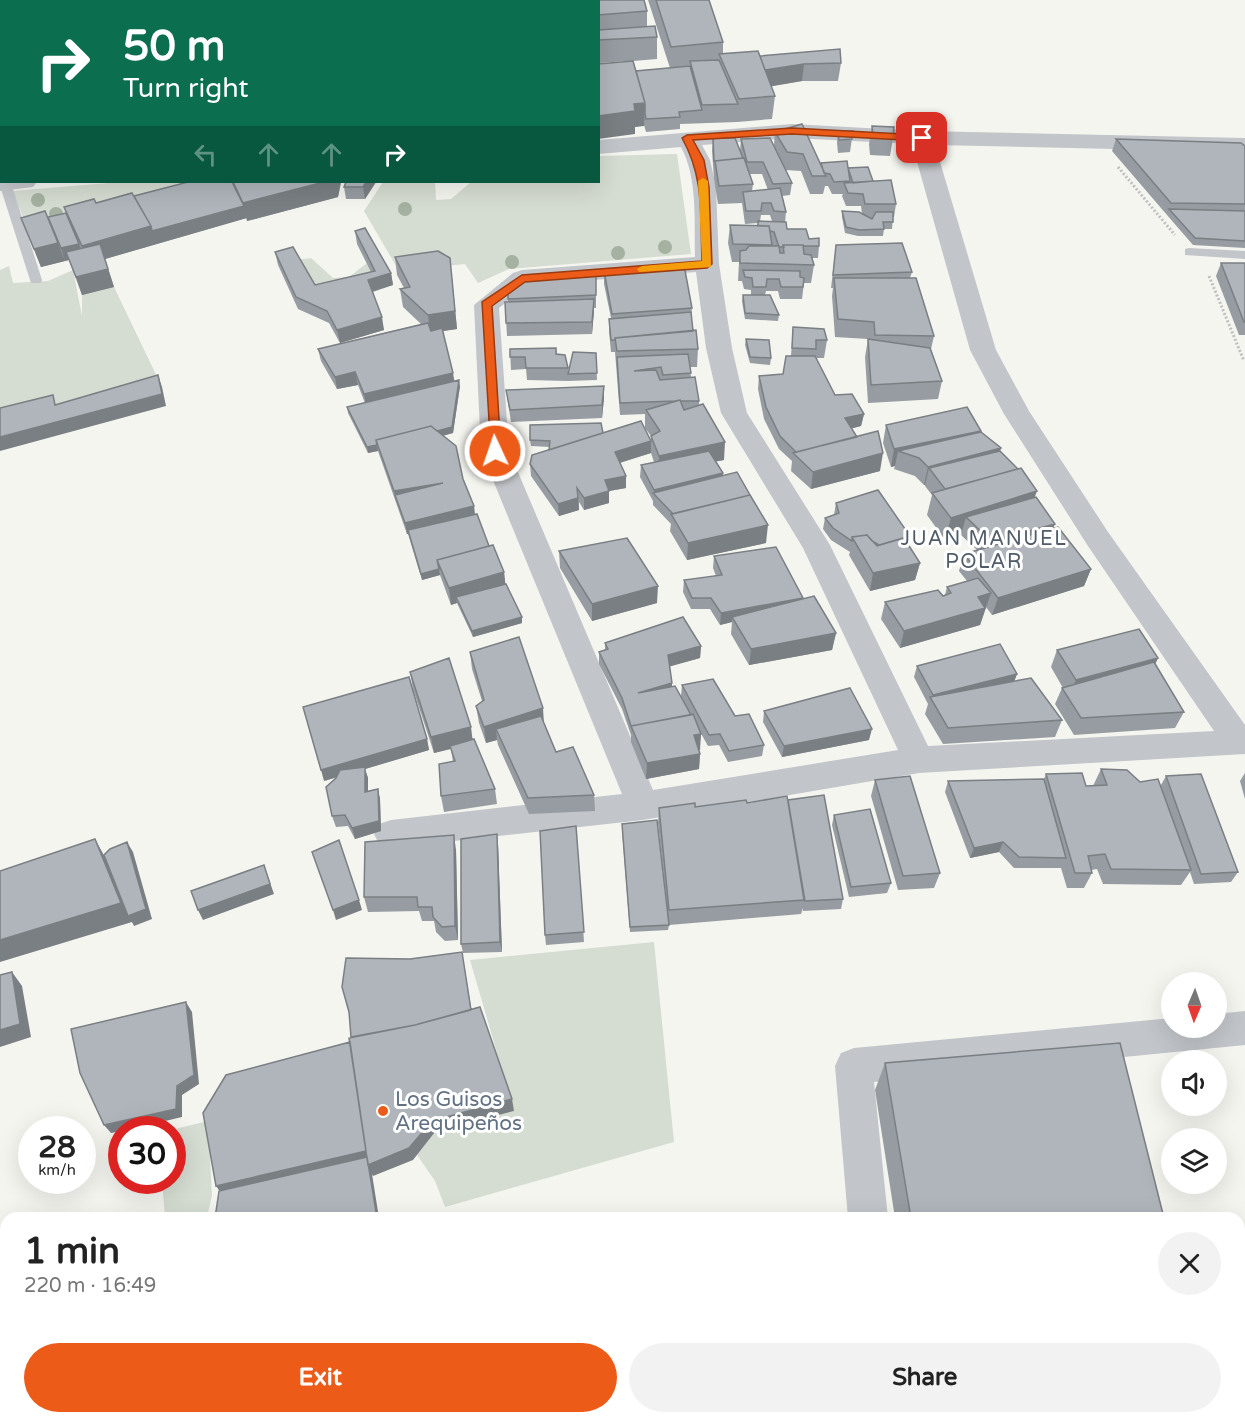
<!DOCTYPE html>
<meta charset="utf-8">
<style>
body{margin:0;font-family:"Varela Round",sans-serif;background:#f2f2f2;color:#222;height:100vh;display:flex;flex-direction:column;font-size:22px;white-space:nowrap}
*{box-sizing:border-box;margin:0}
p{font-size:20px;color:#767676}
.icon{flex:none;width:33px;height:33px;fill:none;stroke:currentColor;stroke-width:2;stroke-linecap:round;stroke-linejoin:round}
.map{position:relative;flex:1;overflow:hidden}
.side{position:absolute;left:0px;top:1212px;width:1245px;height:212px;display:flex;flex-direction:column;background:#fff;border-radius:18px 18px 0 0;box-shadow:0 6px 24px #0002}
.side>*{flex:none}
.hud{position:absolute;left:0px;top:0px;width:600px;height:183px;box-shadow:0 6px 24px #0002;background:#0b6e4f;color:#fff;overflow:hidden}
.needle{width:39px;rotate:182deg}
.tools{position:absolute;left:1161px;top:972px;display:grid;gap:12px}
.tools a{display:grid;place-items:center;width:66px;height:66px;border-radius:50%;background:#fff;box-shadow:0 6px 24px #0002;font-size:30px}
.speed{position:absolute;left:18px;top:1116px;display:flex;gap:12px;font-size:30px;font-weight:700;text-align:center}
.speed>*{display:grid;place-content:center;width:78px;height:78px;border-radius:50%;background:#fff;box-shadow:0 6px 24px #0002;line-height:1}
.speed small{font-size:15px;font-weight:400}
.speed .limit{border:9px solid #d22;background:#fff;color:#111}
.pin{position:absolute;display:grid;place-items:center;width:51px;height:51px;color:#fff;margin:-26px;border-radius:12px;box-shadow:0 3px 9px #0006}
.me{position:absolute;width:66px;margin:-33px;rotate:357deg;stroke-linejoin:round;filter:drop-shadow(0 0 4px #0008)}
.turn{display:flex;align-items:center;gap:21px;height:126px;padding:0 24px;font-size:27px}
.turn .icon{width:78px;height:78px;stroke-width:2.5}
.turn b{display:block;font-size:42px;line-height:51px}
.lanes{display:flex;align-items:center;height:57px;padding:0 24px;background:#0003;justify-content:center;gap:30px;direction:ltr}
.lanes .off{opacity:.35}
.round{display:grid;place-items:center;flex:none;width:63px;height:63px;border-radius:32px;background:#f2f2f2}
.summary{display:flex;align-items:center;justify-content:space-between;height:102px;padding:0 24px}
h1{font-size:36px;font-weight:700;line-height:45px}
.action{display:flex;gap:12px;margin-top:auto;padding:12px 24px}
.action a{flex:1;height:69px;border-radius:36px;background:#ed5b19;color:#fff;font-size:24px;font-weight:700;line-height:69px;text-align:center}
.action a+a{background:#f2f2f2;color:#222}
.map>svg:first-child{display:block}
.green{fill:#d5dcd1}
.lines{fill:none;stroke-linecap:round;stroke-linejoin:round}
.path{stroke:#bebfc1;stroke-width:3;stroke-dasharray:2 2;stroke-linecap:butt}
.service{fill:#c2c5c9;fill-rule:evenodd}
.minor{fill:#c2c5c9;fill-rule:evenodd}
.tree{fill:#a5b1a1}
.wall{fill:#969ca1;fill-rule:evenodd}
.shaded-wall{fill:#7a7f83}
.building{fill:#afb5bb;stroke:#7a7f83;stroke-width:1.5}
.route{fill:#ed5b19;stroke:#9a3b10;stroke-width:1.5}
.slow{fill:#f59e0b}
.poi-dot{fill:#ed5b19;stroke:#fff;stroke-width:2}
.labels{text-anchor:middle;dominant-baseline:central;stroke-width:6;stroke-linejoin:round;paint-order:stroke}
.neighbourhood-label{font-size:20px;letter-spacing:1.5px;fill:#505c68;stroke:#fff}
.near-poi-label{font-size:21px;fill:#627283;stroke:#fff;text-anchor:start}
</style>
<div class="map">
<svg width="1245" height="1423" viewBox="0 0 1245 1423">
<rect width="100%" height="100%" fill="#f5f5f0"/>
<path class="green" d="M677,154L691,254L509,269L478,283L465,264L399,271L364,211L383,182H435L436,200L451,199L471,182H598L599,156Z
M121,182H213L28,229L12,191Z
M311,258L333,278L349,277L367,263L377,283L317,298L296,260Z
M9,266L13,283L48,281L73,270L82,316V295L114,287L162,387L0,422V270Z
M654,942L674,1142L445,1207L435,1181L417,1155L435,1132L514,1111L470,960Z
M208,1121L212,1195L207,1218H165L162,1181L172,1180L175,1129Z"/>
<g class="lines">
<path class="path" d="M1118,167L1175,235
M1209,276L1244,361"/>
<path class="service" d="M1,180L11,183L42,280L41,283H31L30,280L0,186Z
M1189,248L1245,251V259L1185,255V249Z
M485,1418H507L508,1423H486Z
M607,1418H629L630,1423H608Z"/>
<path class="minor" d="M792,124L922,131L1245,138V152L935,145L996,350L1029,411L1108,532L1245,725V754L919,773L643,820L391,848L379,844L374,834L379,824L391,820L622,794L481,451L474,305L513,273L522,270L695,257C694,221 698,179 681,147L598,154V140ZM792,138L912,144L970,350L1004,414L1088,546L1214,731L928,746L830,545L747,413L732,348L719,264L716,187L710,160L702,145ZM696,272L706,348L721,413L803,548L898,750L653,790L509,451L499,308L528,285Z
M0,177L2,182H37L33,187L0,191Z
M1245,1011V1045L874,1082L888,1218H848L835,1066L841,1053L854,1048L1172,1018V1028H1216V1014Z
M866,1418H908V1423H866Z
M1192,1418H1234L1236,1423H1194Z"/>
</g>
<g class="tree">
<circle cx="38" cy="200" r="7"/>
<circle cx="405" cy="209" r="7"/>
<circle cx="56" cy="214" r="7"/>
<circle cx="665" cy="247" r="7"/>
<circle cx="618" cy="253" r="7"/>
<circle cx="512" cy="262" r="7"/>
</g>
<path class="wall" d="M0,0H184V2H2V19H0Z
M482,0H644L647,11V27L657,37V59L633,61L636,71L670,68L648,0H709L723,42V54L760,56L841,63L838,81H802L771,86L775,96L772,119L737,122L680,124V129L646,132L644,125L635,127V134L629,61L598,63V2H483Z
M0,58H2V172H0Z
M872,126L893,138L890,156L870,155L869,144Z
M838,131H853L850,152L838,153L837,143Z
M775,132L821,165L848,170L873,181L896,204L894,217H893L892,229H884L883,236H858L845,233L842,217V211L862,214L861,206H846L842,196L843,194H832L828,186H825L823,194H810L801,171L785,170L792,183L790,195L782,196L786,212L785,222L787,229L809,239L819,246L818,258H812L814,265L811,283H804L802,299H780L778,291H766L765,295L779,315L778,321L745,319L742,301L743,295H751V290L744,289L742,281H738L739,262H732L728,243L730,225L758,226V223L745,224L742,203L718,204L714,179L712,151L713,138L740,151L741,139L774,145ZM749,174H762L768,190L752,191L753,184ZM761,215H770L772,221H760Z
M1116,139L1245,146V248L1193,245L1167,215L1112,151Z
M188,182H341L338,197L247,221L246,218L105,259L114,287L82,295L69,260L41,267L21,218L48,217L66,213L64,207L96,203L134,196Z
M376,182L365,199H346L344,187Z
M355,231L391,273L393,285L373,292L384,330L340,343L329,323L298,309L278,265L275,252L315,285L371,272L357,244Z
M836,245L912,272L910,278L934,336L931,349L942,381L938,399L868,403L865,357L868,339L835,337L832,296L833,288H831Z
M395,257L450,258L457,329L442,331L454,381L460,386L453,433L443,436L463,479L474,506L475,515L489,546L504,572L505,584L522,617V623L473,637L457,603L451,605L440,575L422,580L408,534H407L378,451L368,453L348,413L347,407L365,403L358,385L337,389L321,361L318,349L421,324L403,307L400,289L404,288L397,275Z
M1221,263H1245V335H1239L1216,276Z
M604,271L692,308L691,316L693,331L698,349L697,367H690L691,377L699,401V405L724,460L716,461L723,473L722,475L766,543L687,560L670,531L671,524L653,505V501L640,477L641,465L654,462L651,453V436L645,428V414L620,415L615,352H611L609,331V319L611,318L604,284Z
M596,272V308H594L592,334L507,336L505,302H508V291Z
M793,327L827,340L824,358H816L835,395L864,414L861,426L851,428L880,471L811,489L791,471L792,461L779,449L764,419L758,389L759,376L783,374L791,356Z
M746,339L771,358L770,365L750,363L745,345Z
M556,348L557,354L568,368V381L527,380L526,369L511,370L510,349Z
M596,353L597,380L568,381V374Z
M506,390L604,398L602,418L511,422Z
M886,425L981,431V432L1001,448L1000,451L1034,498L1053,528L1091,569L1084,586L992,615L986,607L980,625L900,648L881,619L885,602L945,595L947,587L967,581L959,571L964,554L977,550L961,535L945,540L927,515L932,495L925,486V485H924L915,476L894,469L895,466L891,467L883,443Z
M603,433L651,453L620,463L626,488L609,491V503L584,510L579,502V510L559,516L531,476L530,464L549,450L550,447L531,446L530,440Z
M836,503L908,544L920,563L915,580L870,591L849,555L850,552L831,540L823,529L825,518L834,515Z
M559,551L657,603L592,621L560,568Z
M714,556L803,599L836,633L832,650L749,665L731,634L732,622L720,625L710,609H691L683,592L684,580L716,576L713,568Z
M605,643L701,646L700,658L670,666L672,687L681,696L682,685L735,716L764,745L762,756L728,762L719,745L708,746L699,730L701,734L699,750L700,754L699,769L646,779L631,742V735L622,709L599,664V652L605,650Z
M1057,650L1158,658L1155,664L1184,712L1175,728L1074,735L1055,704L1062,688H1063L1051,667Z
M470,652L544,723L556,752L594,795L595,811L529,814L498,745L497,740L486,743L479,723L476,706L482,701L472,669Z
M917,666L1017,674L1014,681L1062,720L1055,737L943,744L925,714L928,704L914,677Z
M410,672L473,739L495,789L497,804L444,812L441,796L453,762L451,749L434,753L413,689Z
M764,711L869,740L782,757L763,722Z
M427,739L429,750L365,769L368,778V791L378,789L380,799L381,831L355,839L348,826L336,827L332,816L337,777L324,781Z
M1101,769L1140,782L1161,785L1166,776L1238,872L1231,882L1194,884L1190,872L1181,885L1103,884L1097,869L1091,870L1092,873L1084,888H1067L1061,868H1014L999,852L970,858L945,792L948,781L1044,779L1046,774L1086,786H1093Z
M1245,773V799L1240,781Z
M875,780L940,873L934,888L898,890L871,796Z
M788,802L843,899L841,909L803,911V908L801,914L669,925L668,930L630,932L622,830L667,906L658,823L659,808Z
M834,815L891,883L887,893L849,897L832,825Z
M576,826L584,942L546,945L545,935Z
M498,844L502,952L463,953L461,944Z
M456,850L458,940L445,941L436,932L434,921H422L419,911L368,912L364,897Z
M885,1063L1164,1218H895L875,1090Z
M927,1418H1016L995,1423H928Z"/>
<path class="shaded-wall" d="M804,64L802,81L762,88L763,70Z
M645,103L644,126L635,127V134L598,139V116L634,104Z
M324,182H341L338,197L247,221V218L105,259L114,287L82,295L76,277L89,264L82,246L151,226L243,203Z
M366,182H376L365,199L363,187Z
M58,243L65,261L41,267L34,249Z
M79,244L84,256L65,261L61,248Z
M450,258L457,329L430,333L428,315Z
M391,273L393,285L370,292L368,280Z
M594,299V312L592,334V322Z
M382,317L384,330L340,343L337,330Z
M355,372L358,385L337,389L335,377Z
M453,373L455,385L366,406L364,394Z
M158,375L162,387L166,406L0,451V437Z
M459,380L460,386L453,433L380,451Z
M604,386V398L602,418V405Z
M864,414L861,426L843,431L845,418Z
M981,431L977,448L919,458L898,451L895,466L891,467L894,449Z
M651,441V453L615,464V452Z
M725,442L724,460L658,473L659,456Z
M377,445L378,451L368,453L367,447Z
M1001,448L996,465L929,468L925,485H924L928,467Z
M883,453L880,471L811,489L813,472Z
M723,473L722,485L654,493V490Z
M626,476V488L609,491V503L584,510V498L605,480Z
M443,483L395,495L396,503L394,491Z
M1037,491L1029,513L966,517L961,535L945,540L951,518Z
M578,498L579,510L559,516L558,504Z
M474,506L475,518L408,530V534H407L405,523Z
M1055,524L1048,541L986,559L991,541Z
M768,525L766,543L687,560L688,543Z
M910,536L907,548L881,546Z
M920,563L915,580L870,591L873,573Z
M439,569L440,575L422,580L421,574Z
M1091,569L1084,586L992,615L998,598Z
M504,572L506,589L456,597L457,603L451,605L449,588Z
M658,586L657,603L592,621V604Z
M991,593L980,625L900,648L904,631L978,597Z
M803,598L802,610L732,617V622L720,625L721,613Z
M522,617V623L473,637L472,631Z
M836,633L832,650L749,665L751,649Z
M701,646L700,658L668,667V655Z
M1158,658L1150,675L1069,696L1076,680Z
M1017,674L1013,685L932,700L933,695Z
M672,683V695L638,693Z
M543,708L544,724L496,729L497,740L486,743L484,727Z
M471,727L473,743L434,753L431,737Z
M872,729L869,740L782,757L784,746Z
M701,734L700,750L693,751L694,735Z
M427,739L429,750L365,769L368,778V803L365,792V769L324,781L321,770Z
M700,754L699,769L646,779L647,763Z
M378,789L380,799L381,831L355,839L352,828Z
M497,834L498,844L502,952L500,942Z
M454,835L456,850L458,940L455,926Z
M95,839L106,859L127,842L133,852L152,919L134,926L132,922L0,962V940Z
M1003,842L999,852L970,858L974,848Z
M264,865L274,894L203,920L198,910Z
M359,900L362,910L336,920L333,910Z
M462,952L473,1020L432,1121L512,1099L514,1111L435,1132L413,1160L373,1176L372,1174L379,1218L221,1193L216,1186Z
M12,972L22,986L31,1037L0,1047V1030Z
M186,1002L192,1012L199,1084L182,1095V1117L127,1130H122V1131L111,1133L104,1125L177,1086Z
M975,1418H1016L995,1423H954Z"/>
<path class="building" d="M204,0H253V2H204Z
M282,0H342V2H283Z
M365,0H425V2H365Z
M555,0H644L647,11L598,15V2H555Z
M656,0H709L723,42L671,47Z
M655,26L657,37L598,40V30Z
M840,49L841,63L804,64L765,70L760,56Z
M758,51L775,96L739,99L719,54Z
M0,58H2V109H0Z
M719,60L738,104L702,105L690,61Z
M633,61L645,103L634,104L635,111L598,116V64Z
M690,66L702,110L679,112L680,117L646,119L645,113V103L636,71Z
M802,124L826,176H812L803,154L787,152L775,132Z
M0,126H2V160H0Z
M872,126L894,127L893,138L873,137Z
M838,131H853L852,139L839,140Z
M713,138H735L743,158L714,161Z
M770,138L792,183L773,184L763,162H747L741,139Z
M1116,139L1241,143L1245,146V204L1171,203Z
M744,158L753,184L719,186L715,161Z
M847,161L850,181L834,182L830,174L824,173L821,163Z
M868,167L873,181L853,183L848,168Z
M891,180L896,204H865L863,194L848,193L844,183Z
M188,182H232L244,206L152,231L151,226L134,196Z
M233,182H324L243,203Z
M346,182H366L363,187H344Z
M780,188L786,212L774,211L771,203H762L761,211H746L743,192Z
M132,193L151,226L82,246L64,207L94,199L96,203Z
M1169,209L1245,211V241L1195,238Z
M45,211L58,243L34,249L21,218Z
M842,211L859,212L872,219L876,212H893V222H883L884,229L859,230L846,227Z
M66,213L79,244L61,248L48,217Z
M758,221L786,222L787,229H806L809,239L819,238V246H804L803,245H783L784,247H779L774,232L770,231L769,226H758Z
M730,225L769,226L772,245L733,244Z
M365,228L391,273L368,280L382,317L337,330L327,311L296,297L275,252L293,247L315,285L375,271L355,231Z
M902,243L912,272L833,275L836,245Z
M100,244L108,269L76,277L66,252Z
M783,245H803L804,254L811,255L814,265L740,263V251L746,250L749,246H779L780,253H784Z
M438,251L450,258L455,311L428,315L400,289L410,287L395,257Z
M1221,263H1245V322H1244Z
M684,265L692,308L612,314L604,271Z
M743,270L800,271V277L804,278L803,287H781L779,279H767L766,287H753L752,278L745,277Z
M596,272V295L508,299V291L520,278Z
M834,278H916L934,336L875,335L874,322L838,319Z
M743,295H770L779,315L745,313Z
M594,299L592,322L506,323L505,302Z
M691,312L693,331L615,338V340H611L609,319Z
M428,323L431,331L442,328L453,373L364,394L355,372L335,377L318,349Z
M793,327L824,329L827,340H816V349L792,348Z
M696,330L698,349L617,351L615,338Z
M746,339L769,340L771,358L750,357Z
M868,339L930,348L942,381L871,385Z
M556,348V354L565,355L568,368H526L525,357H510V349Z
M573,352L596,353L597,373L568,374Z
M688,354L691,373L663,375L661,367L634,371L656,370L660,380L695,377L699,401H681L680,400L675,401L620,403L617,357Z
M786,356H815L835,395L852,394L864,414L845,418L857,437L796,452L780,436L766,407L759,376L783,374Z
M158,375L162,394L0,437V408L53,395L55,405Z
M459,380L452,427L437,431L431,426L376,440L377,445L367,447L347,407Z
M604,386L602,405L510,410L506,390Z
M680,400L684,410L703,404L725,442L659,456L651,436L660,431L646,410Z
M967,407L981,431L894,449L886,425Z
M641,421L651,441L615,452L626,476L605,480L609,491L584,498L577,488L578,498L558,504L530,464L532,455Z
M601,423L603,433L549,450L550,441L530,440V425Z
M431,426L456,446L463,479L474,506L405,523L395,495L443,483L394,491L376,440Z
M878,431L883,453L813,472L793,453Z
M981,432L1001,448L928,467L919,458L898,451Z
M709,451L723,473L654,490L641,465Z
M1000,451L1018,469L945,489L929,468Z
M1021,468L1037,491L951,518L932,493Z
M737,472L750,495L673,514L653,493Z
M878,490L910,536L879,545L872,541L867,535L852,537V541L833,528L825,518L839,513L836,503Z
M750,495L768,525L688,543L671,514Z
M1036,497L1055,524L991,541L966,517Z
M477,514L489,546L437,560L439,569L421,574L408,530Z
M1058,527L1091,569L998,598L964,554Z
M867,535L877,546L904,538L920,563L873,573L852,537Z
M627,538L658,586L592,604L559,551Z
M493,545L504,572L449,588L437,560Z
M776,547L803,598L721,613L711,598H692L684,580L722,575L714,556Z
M978,578L991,593L978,597L985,608L904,631L885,602L938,590L943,596L951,593L947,587Z
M506,584L522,617L472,631L456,597Z
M814,596L836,633L751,649L732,617Z
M683,617L701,646L668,655L672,683L638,693L675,686L691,715L631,726L622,698L599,652L608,649L605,643Z
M1139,629L1158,658L1076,680L1057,650Z
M519,637L543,708L484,727L476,706L484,700L470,652Z
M1000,644L1017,674L933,695L917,666Z
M449,658L471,727L431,737L410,672Z
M1154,662L1184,712L1081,718L1062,688Z
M409,677L427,739L321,770L303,707Z
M1031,678L1062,720L948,728L930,697Z
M713,679L735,716L749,714L764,745L729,751L720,734L709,735L682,685Z
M850,688L872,729L784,746L764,711Z
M693,714L701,734L694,735L700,754L647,763L631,726Z
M541,716L556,752L573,747L594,795L528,798L496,729Z
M474,739L495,789L441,796L439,764L455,761L450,746Z
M365,767V792L378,789L379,821L352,828L345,815L332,816L326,787L336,778L340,770Z
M1101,769L1127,770L1140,782L1158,779L1191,870L1111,869L1105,854L1088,856L1092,873H1075L1046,774L1082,773L1086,786L1107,785Z
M1201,774L1238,872L1201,874L1166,776Z
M910,776L940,873L903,876L875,780Z
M1044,779L1066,858L1019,857L1003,842L974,848L948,781Z
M824,795L843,899L805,901L788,800Z
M787,796L804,900L669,910L659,808L695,803V807L746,800L747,803Z
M870,809L891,883L851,887L834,815Z
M657,820L669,925L630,927L622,824Z
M576,826L584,932L545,935L540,831Z
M497,834L500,942L461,944V839Z
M454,835L455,926L442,927L433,917L432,907H418L417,897H364L365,842Z
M95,839L121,903L0,940V871Z
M339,840L359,900L333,910L312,852Z
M127,842L146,909L128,916L104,855L110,849Z
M264,865L270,884L198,910L191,891Z
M462,952L471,1010L415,1025L351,1037L349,1012L342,987L346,958L410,959Z
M12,972L20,1024L0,1030V975Z
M186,1002L194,1075L177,1086L176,1109L104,1125L80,1073L71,1029Z
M480,1007L512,1099L432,1121L409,1148L368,1165L349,1038L415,1025Z
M350,1042L366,1151L216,1186L203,1113L226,1075Z
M1120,1043L1164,1218H911L885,1063Z
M367,1157L377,1218H215L219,1191Z
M945,1418H975L954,1423H945Z"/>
<path class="route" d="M792,128L922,135L927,138L922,141L792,134L693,140L704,160L709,187L712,264L707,268L525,282L492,306L501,451L495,455L491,454L482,302L522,275L702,261C700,216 705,179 682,138L687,135Z"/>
<path class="slow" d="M703,178L708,181L711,267L639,272L637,269L642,266L702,261L698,181Z"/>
<circle class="poi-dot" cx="383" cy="1111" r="6"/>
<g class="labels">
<g class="neighbourhood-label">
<text x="984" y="539">JUAN MANUEL<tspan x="984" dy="23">POLAR</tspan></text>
</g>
<g class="near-poi-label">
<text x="395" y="1099">Los Guisos<tspan x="395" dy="24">Arequipeños</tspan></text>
</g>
</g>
</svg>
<div class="tools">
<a><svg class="needle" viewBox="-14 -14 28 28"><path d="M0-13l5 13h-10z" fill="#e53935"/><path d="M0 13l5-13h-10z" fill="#767676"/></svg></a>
<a><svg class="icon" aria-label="sound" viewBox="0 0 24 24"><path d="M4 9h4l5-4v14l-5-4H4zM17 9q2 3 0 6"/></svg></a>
<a><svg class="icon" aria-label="layers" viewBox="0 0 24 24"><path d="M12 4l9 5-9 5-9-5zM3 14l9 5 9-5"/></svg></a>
</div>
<div class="speed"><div>28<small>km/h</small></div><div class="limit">30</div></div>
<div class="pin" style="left:922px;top:138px;background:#d93025"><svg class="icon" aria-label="arrive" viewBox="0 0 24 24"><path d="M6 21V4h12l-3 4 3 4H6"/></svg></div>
<svg class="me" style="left:495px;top:451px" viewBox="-20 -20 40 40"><circle r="17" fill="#ed5b19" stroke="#fff" stroke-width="3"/><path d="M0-11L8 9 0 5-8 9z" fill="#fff"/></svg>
<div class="hud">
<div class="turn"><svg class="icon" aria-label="right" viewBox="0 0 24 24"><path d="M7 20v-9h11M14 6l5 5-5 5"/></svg><div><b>50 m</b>Turn right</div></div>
<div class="lanes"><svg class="icon off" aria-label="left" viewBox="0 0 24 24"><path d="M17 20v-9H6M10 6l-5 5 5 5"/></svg><svg class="icon off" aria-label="ahead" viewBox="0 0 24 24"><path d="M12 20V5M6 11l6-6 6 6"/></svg><svg class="icon off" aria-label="ahead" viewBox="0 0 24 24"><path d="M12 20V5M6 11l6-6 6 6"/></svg><svg class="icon" aria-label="right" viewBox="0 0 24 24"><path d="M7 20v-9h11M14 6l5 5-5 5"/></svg></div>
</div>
<section class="side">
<div class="summary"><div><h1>1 min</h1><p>220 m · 16:49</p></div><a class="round"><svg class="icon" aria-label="close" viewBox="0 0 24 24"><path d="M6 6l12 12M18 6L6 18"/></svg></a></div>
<div class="action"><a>Exit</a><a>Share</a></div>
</section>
</div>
